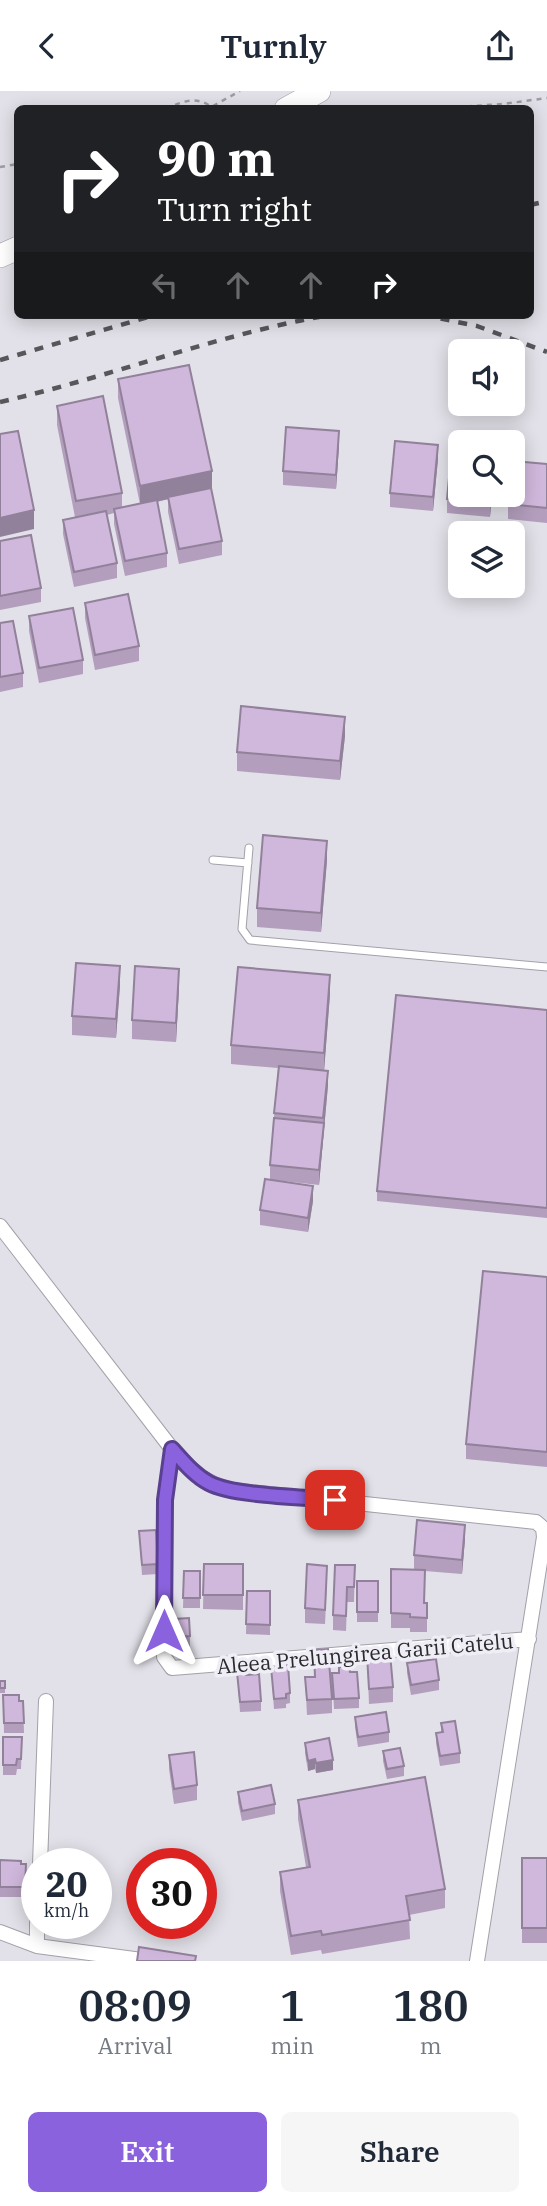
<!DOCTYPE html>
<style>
body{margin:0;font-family:"IBM Plex Serif",serif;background:#f6f6f7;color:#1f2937;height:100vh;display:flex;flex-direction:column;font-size:26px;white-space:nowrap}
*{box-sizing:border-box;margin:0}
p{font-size:23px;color:#747a83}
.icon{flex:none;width:38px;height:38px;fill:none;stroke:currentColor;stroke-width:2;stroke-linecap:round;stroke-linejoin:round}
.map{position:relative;height:1870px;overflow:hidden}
.details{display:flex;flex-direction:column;background:#fff;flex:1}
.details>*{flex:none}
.banner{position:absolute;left:14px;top:14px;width:520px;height:214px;border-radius:10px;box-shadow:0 4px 18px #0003;background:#202124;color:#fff;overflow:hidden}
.buttons{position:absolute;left:448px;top:248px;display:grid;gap:14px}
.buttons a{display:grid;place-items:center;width:77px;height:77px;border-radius:10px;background:#fff;box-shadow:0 4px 18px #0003;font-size:35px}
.speed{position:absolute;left:21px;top:1757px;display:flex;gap:14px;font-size:35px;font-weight:700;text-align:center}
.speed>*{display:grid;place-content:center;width:91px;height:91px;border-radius:50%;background:#fff;box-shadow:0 4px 18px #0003;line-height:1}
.speed small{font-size:18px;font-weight:400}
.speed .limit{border:10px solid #d22;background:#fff;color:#111}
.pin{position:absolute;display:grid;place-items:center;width:60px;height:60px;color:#fff;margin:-30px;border-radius:14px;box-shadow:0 4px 10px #0006}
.me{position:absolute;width:77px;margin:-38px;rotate:0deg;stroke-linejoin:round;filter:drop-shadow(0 0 5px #0008)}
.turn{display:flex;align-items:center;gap:24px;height:147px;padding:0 28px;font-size:32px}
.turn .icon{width:91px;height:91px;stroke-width:2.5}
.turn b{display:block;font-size:49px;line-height:60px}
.lanes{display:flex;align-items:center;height:66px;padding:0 28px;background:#0003;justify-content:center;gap:35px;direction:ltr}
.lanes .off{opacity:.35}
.eta{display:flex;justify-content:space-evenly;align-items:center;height:119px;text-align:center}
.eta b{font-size:42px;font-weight:600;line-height:49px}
.cta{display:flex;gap:14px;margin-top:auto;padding:14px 28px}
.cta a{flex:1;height:80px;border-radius:10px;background:#8a62dd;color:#fff;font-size:28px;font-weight:600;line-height:80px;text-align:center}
.cta a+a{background:#f6f6f7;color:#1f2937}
header{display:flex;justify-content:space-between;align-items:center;height:91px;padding:0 28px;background:#fff;font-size:32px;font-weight:600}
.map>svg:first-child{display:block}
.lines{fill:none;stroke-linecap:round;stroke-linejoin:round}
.service-casing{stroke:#a3a1a8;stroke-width:9}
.minor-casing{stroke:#a3a1a8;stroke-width:16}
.primary-casing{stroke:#a3a1a8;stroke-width:24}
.path{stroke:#9e9ca2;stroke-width:2.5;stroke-dasharray:5 5;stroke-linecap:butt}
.service{stroke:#fff;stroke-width:7}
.minor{stroke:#fff;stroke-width:14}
.primary{stroke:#fff;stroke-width:23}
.rail{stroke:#57565a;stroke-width:4.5;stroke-dasharray:9 9;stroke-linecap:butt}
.wall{fill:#b39ebd}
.shaded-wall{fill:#92819a}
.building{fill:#d0b8dc;stroke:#92819a;stroke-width:2}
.route-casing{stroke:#5a4090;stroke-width:18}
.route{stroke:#8a62dd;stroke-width:12}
.labels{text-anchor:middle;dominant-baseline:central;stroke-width:7;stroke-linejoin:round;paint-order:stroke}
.street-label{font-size:21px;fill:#2b2a2d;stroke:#efedf5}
</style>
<header><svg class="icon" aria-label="back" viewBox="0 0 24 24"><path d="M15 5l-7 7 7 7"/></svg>Turnly<svg class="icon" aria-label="share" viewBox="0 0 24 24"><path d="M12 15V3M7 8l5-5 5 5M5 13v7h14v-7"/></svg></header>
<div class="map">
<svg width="547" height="1870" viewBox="0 0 547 1870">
<rect width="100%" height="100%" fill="#e2e0e8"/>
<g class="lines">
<defs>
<path id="service" d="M249,757L242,838L250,849L547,876
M213,769L248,772"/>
<path id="minor" d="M0,1135L172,1358C193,1380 202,1391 232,1399L536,1431L543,1437L544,1446L477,1870
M172,1358L165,1409L164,1566L172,1577L529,1548
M40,1773L46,1610
M0,1841L37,1855L149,1870
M37,1855V1832"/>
<path id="primary" d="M286,18L319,0
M0,165L18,157"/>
</defs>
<use href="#service" class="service-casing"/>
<use href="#minor" class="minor-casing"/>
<use href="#primary" class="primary-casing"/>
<path class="path" d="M213,15L240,0
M166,18C182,10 200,4 213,18
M427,18L503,13L547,7
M0,76L18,73"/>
<use href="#service" class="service"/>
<use href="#minor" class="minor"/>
<use href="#primary" class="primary"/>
<path class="rail" d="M530,114L547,110
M423,224L477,235L547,261
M0,269L155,224
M0,311C111,286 218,243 330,224"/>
</g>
<path class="wall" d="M118,288L211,399L222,450V464L179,473L168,421V408L157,411L167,462V476L125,485L114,433V422L107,424L117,472V487L74,496L63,443V429L75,426L57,334V315L122,402V416L140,413L118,307Z
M339,354L336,398L283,394V380Z
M438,368L433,420L390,416V402Z
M547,373V432L508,428V413Z
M460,404H492L490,426L447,422V408Z
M0,450L41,497V511L0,519Z
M85,512L139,555V570L95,579L85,527Z
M29,525L83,569V583L39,592L29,540Z
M0,532L23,582V596L0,601Z
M345,645L340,689L237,680V661Z
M327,769L321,841L257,836V817Z
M120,894L116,947L72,944V925Z
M179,897L176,951L132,948V929Z
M330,903L324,979L328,994L319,1094L274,1089L313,1110L308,1141L260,1134V1119L270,1088V1074L278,977L231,973V954Z
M547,919V1127L377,1110V1100Z
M547,1186V1376L466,1368V1353Z
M139,1440L158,1473V1483L142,1484Z
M465,1448L462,1483L425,1480V1512H427V1541H410V1537H391V1478H414V1464Z
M204,1473H243V1519L203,1518Z
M355,1474L354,1511H347L346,1540L333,1539V1524Z
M184,1480H200V1517H183Z
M327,1489L325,1533L305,1532V1517Z
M357,1490H378V1531H357Z
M247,1500H270V1544L246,1543Z
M174,1528L190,1545V1555L175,1556Z
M314,1559L332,1608V1622L307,1624L305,1586H314Z
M367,1564L393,1596V1611L369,1613Z
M407,1572L439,1589V1599L411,1604L407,1582Z
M271,1576L290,1602V1612L286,1613V1617L274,1618Z
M237,1581L246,1584L261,1610V1620L240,1621Z
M350,1581L359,1607V1617L334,1618L332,1582Z
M0,1590H5V1602H0Z
M3,1604L19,1610H23L24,1642H4Z
M355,1626L389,1641V1651L358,1656L355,1636Z
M441,1632L460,1662V1672L440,1675L436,1652V1642H441Z
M3,1646H22L21,1678H17L16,1684H3Z
M305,1652L333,1679L316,1682L315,1678L308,1680L305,1662Z
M383,1660L404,1675V1685L387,1688L383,1670Z
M169,1664L197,1694V1709L174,1713L169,1678Z
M238,1701L275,1713V1723L242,1730L238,1711Z
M298,1709L445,1798V1817L409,1824L410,1848L322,1863L321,1859L291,1864L280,1800V1781L306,1776L298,1728Z
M522,1767H547V1852H522Z
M0,1769L26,1773L25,1806H0Z"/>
<path class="shaded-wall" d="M339,340V354L336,398V384Z
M438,354V368L433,420V406Z
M212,380V399L140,414V395Z
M490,404H492L490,426Z
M34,419V438L0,446V427Z
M345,626V645L340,689V670Z
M327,750V769L321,841V822Z
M120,875V894L116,947V928Z
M179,878V897L176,951V932Z
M330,884V903L324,981V962Z
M328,980V994L319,1094V1079Z
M313,1095V1110L308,1141V1127Z
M465,1434V1448L462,1483V1469Z
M315,1668V1678L308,1680V1670Z
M333,1669V1679L316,1682V1672Z"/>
<path class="building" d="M189,274L212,380L140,395L118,288Z
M103,305L122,402L76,410L57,315Z
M286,336L339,340L336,384L283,380Z
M18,340L34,419L0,427V343Z
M395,350L438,354L433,406L390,402Z
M452,355L460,356V404H490V411L447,408Z
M513,370L547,373V417L508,413L509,404H513Z
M211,397L222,450L179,458L168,406Z
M157,409L167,462L125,470L114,418Z
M106,420L117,472L74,481L63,429Z
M31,444L41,497L0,505V450Z
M128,503L139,555L95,564L85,512Z
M73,517L83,569L39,577L29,525Z
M13,530L23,582L0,586V532Z
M241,615L345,626L340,670L237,661Z
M263,744L327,750L321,822L257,817Z
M76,872L120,875L116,928L72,925Z
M135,875L179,878L176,932L132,929Z
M238,876L330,884L324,962L231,954Z
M396,904L547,919V1117L377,1100Z
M279,975L328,980L323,1027L274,1022Z
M274,1027L324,1032L319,1079L270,1074Z
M265,1088L313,1095L308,1127L260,1119Z
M483,1180L547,1186V1361L466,1353Z
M417,1429L465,1434L462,1469L414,1464Z
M156,1439L158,1473L142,1474L139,1440Z
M204,1473H243V1504H203Z
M307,1473L327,1475L325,1519L305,1517Z
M335,1474H355L354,1496H347L346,1525L333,1524Z
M391,1478L425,1479L424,1512H427V1527L410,1526V1523L391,1522Z
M184,1480H200V1507H183Z
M357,1490H378V1521H357Z
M247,1500H270V1534L246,1533Z
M189,1527L190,1545L175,1546L174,1528Z
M328,1558L332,1608L307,1609L305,1586H315L314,1559Z
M390,1562L393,1596L369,1598L367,1564Z
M436,1568L439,1589L411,1594L407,1572Z
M288,1574L290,1602L286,1603V1607L274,1608L271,1576Z
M339,1576H349L350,1581H357L359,1607L334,1608L332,1582H339Z
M246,1580V1584L259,1583L261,1610L240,1611L237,1581Z
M0,1590H5V1597H0Z
M3,1604H19V1610H23L24,1632H4Z
M386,1621L389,1641L358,1646L355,1626Z
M455,1630L460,1662L440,1665L436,1642L443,1641L441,1632Z
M3,1646H22L21,1668H17L16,1674H3Z
M329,1647L333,1669L316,1672L315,1668L308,1670L305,1652Z
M400,1657L404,1675L387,1678L383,1660Z
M194,1661L197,1694L174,1698L169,1664Z
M425,1686L445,1798L406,1805L410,1829L322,1844L321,1840L291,1845L280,1781L310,1776L298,1709Z
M271,1694L275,1713L242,1720L238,1701Z
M522,1767H547V1837H522Z
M0,1769L21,1770V1773H26L25,1796H0Z
M139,1856L196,1865L195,1870H137Z"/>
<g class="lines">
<defs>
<path id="route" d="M164,1540L165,1409L172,1358C183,1370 194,1384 209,1392C233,1405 305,1406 335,1409"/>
</defs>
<use href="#route" class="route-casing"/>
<use href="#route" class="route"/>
</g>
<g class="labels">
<g class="street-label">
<text transform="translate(365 1562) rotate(-5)">Aleea Prelungirea Garii Catelu</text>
</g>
</g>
</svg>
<div class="buttons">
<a><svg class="icon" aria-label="sound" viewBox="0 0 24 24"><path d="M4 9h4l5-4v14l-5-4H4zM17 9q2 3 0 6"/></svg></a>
<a><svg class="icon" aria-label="search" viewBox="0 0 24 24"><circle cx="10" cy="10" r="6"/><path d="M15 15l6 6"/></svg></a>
<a><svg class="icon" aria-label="layers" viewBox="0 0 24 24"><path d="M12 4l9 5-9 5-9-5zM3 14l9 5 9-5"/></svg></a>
</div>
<div class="speed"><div>20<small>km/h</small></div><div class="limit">30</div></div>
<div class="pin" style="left:335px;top:1409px;background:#d93025"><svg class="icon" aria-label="arrive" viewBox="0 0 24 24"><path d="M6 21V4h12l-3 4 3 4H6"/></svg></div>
<svg class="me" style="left:164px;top:1540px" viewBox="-20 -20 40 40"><path d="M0-17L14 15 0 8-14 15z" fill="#8a62dd" stroke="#fff" stroke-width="4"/></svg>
<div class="banner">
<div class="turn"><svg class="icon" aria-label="right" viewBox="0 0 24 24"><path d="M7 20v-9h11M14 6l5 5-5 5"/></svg><div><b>90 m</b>Turn right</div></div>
<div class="lanes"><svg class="icon off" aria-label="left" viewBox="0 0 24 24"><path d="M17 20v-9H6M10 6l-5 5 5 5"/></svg><svg class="icon off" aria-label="ahead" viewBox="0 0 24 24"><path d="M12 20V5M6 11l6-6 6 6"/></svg><svg class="icon off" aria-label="ahead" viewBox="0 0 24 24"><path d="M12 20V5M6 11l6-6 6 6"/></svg><svg class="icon" aria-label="right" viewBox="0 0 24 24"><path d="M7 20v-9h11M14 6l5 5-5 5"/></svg></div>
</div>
</div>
<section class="details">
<div class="eta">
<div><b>08:09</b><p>Arrival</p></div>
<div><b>1</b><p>min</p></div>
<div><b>180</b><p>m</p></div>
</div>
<div class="cta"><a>Exit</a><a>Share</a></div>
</section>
